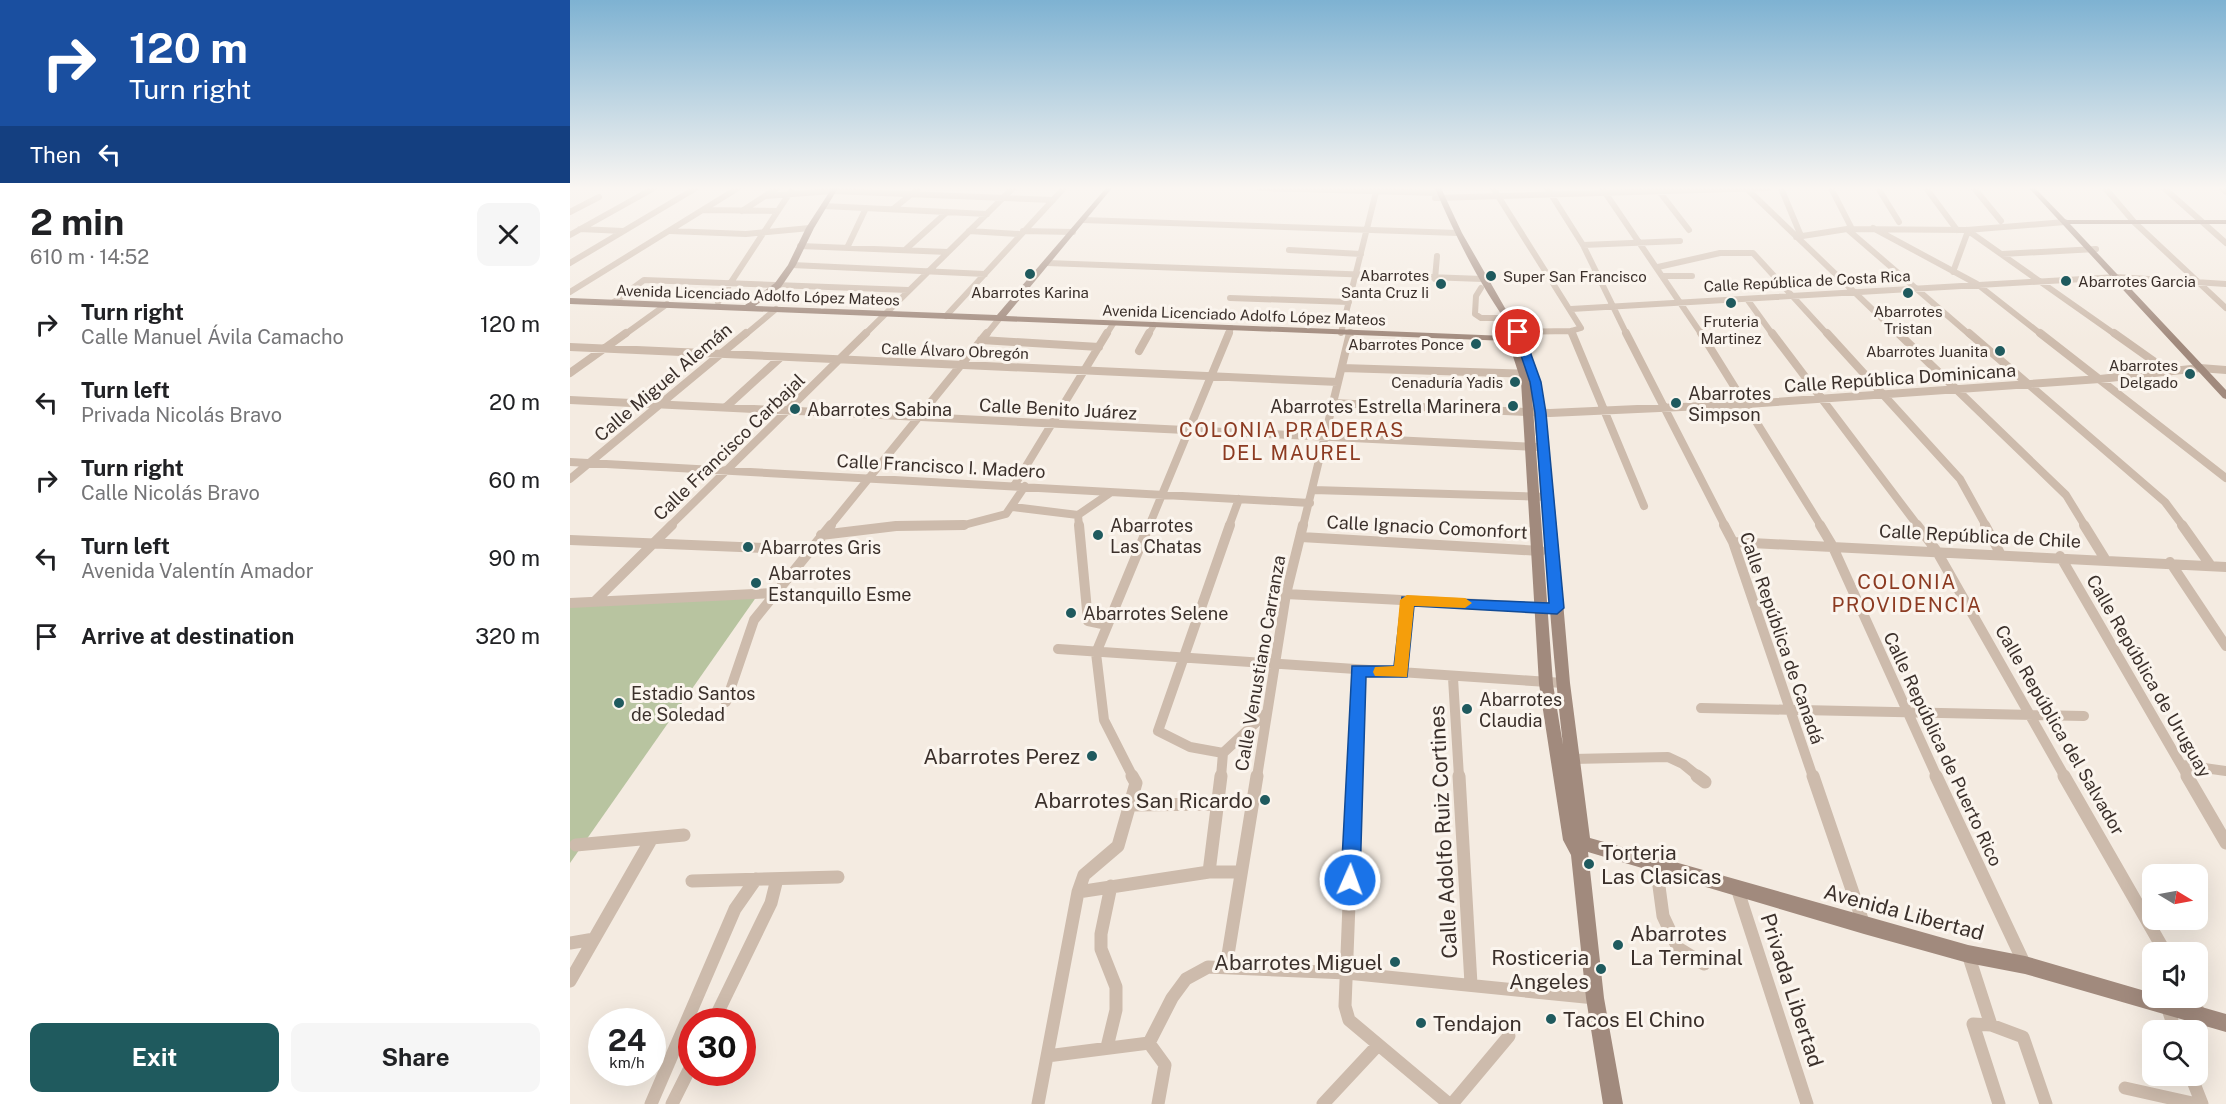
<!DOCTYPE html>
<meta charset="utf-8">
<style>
body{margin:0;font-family:"Public Sans",sans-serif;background:#f6f6f6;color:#202124;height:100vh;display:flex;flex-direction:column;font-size:22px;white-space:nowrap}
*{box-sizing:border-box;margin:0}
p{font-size:20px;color:#757577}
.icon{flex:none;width:33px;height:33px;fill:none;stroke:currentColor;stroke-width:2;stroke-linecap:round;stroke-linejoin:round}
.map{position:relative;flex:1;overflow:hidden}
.panel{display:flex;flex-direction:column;background:#fff;width:570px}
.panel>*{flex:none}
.guide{background:#1a4fa0;color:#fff;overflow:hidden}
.needle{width:39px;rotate:100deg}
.buttons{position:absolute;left:1572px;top:864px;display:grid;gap:12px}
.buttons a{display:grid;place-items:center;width:66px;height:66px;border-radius:12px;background:#fff;box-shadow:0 6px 24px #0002;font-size:30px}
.speed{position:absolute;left:18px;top:1008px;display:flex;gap:12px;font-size:30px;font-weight:700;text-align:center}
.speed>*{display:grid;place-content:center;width:78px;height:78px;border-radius:50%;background:#fff;box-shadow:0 6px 24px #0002;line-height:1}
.speed small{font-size:15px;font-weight:400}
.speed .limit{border:9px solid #d22;background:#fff;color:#111}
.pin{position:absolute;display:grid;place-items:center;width:51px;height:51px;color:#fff;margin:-26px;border:3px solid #fff;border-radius:50%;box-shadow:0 2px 6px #0007}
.me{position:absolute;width:66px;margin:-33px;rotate:2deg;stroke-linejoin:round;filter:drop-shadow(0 0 4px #0008)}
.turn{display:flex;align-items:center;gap:21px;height:126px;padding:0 30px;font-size:27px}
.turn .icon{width:78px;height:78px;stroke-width:2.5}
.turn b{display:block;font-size:42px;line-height:51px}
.then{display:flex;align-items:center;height:57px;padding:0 30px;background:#0003;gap:12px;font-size:22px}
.round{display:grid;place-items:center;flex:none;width:63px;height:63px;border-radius:12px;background:#f6f6f6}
.summary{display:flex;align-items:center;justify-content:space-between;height:102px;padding:0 30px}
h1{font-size:36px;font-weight:700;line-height:45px}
.action{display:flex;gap:12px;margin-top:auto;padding:12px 30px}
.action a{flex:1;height:69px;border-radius:12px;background:#1f5a5e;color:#fff;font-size:24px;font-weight:700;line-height:69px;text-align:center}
.action a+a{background:#f6f6f6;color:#202124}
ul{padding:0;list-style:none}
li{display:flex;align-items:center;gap:18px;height:78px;padding:0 30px}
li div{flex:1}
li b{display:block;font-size:22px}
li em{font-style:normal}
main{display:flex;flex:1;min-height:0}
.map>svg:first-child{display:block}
.green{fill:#b8c4a0}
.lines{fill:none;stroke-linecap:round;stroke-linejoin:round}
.street-far3{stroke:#cdbbac;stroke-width:6}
.street-far2{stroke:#cdbbac;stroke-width:8}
.street-far1{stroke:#cdbbac;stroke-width:10}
.street{stroke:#cdbbac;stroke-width:13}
.secondary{fill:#a18a7d;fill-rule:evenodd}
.route{fill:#1a73e8;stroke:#114b97;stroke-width:1.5}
.slow{fill:#f59e0b}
.poi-dot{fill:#1f5a5e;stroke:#fbf5ee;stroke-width:2}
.labels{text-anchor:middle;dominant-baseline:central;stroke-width:6;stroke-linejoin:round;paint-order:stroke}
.far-poi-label{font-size:15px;fill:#3b302b;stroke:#fbf5ee;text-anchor:end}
.far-street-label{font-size:15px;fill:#3b302b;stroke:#fbf5ee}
.street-label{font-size:18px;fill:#3b302b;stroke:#fbf5ee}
.poi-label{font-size:18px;fill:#3b302b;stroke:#fbf5ee;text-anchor:start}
.neighbourhood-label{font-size:20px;letter-spacing:1.5px;fill:#8c3b22;stroke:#fbf5ee}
.near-poi-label{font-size:21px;fill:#3b302b;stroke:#fbf5ee;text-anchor:end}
.near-street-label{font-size:21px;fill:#3b302b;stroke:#fbf5ee}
</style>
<main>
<section class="panel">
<div class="guide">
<div class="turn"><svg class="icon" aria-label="right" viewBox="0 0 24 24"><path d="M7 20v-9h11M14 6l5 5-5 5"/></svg><div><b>120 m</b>Turn right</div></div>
<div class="then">Then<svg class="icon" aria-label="left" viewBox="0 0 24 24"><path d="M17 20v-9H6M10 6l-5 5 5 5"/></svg></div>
</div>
<div class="summary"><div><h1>2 min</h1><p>610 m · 14:52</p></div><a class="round"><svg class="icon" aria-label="close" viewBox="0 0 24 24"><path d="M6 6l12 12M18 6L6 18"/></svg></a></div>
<ul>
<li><svg class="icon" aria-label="right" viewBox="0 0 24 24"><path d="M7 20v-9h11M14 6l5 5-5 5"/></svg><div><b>Turn right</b><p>Calle Manuel Ávila Camacho</p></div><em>120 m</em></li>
<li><svg class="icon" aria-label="left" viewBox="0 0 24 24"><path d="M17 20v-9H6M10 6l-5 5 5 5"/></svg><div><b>Turn left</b><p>Privada Nicolás Bravo</p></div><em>20 m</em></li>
<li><svg class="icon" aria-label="right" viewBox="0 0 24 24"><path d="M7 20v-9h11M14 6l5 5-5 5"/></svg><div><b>Turn right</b><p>Calle Nicolás Bravo</p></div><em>60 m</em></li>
<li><svg class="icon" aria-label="left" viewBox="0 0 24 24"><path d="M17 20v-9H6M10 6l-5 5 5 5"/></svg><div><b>Turn left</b><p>Avenida Valentín Amador</p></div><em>90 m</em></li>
<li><svg class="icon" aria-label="arrive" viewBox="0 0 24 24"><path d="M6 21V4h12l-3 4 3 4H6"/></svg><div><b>Arrive at destination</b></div><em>320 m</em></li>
</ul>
<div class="action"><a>Exit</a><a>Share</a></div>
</section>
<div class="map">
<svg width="1656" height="1104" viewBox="0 0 1656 1104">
<rect width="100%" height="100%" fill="#f4ebe1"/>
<path class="green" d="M187,596L0,863V607Z"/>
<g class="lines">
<path class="street-far3" d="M690,188L870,193
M923,188L1011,328L1001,331L942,332
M977,188L1013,245L1057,335
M1032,188L1132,335
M1176,188L1329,335
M1211,188L1231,236
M1261,188L1282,229
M1308,188L1329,222
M1356,188L1387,230
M1404,188L1431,221
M1535,188L1564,222L1656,308
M1594,188L1656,243
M1651,188L1656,192
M1088,190L1119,230
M195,196L263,191L483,200
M865,198L1197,188
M254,206L417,214
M323,209L349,188
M133,210L207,211
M172,211L207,188
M0,212L29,197
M513,220L888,233
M1303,228L1407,284L1472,335
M10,229L53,231
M1277,229L1400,335
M1397,230L1546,335
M100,231L176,234L240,228
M399,231L449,234
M453,231L503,232
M0,235L84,188
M1226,237L1277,229L1397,230L1495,222
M1013,245L1110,241
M230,246L378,252
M277,248L296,208
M335,250L377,212
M719,250L791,254
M1432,254L1526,249
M0,263L126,188
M477,263L913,279
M222,265L415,274
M1088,267L1150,253H1183L1258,335
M1383,272L1398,231
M1094,276H1122
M865,279L867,256
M911,288L906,296L905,314L911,318H928
M0,292L168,188
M660,298L779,302
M1177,299L1203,335
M44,302L74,280L338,290
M148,302L221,191
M1001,309L1547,277L1656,284
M376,316L494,188
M1001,331L1003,335
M771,333L806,192
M54,335L97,304
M175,335L206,309
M294,335L443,188
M416,335L429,319
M536,335L543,324
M578,335L584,325
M658,335L661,328"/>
<path class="street-far2" d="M1002,333L1074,506
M1056,333L1155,526
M1131,333L1251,526
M1202,333L1348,526
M1257,333L1390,479L1416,526
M1328,333L1496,495L1515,526
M1399,333L1595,502L1613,526
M1470,333L1656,478
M1544,333L1599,372
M411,340L529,347
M0,347L768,382
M569,351L579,333
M772,368L961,374
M0,373L56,333
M0,400L966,447
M763,403L980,413L1177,404L1530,379L1630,368L1656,370
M156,407L211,357
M0,462L740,503
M0,479L176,333
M444,486L537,333
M743,490L978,497
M443,507L508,515
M508,515L509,526
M508,515L540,493
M100,526L296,333
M260,526L417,333
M322,526L394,525L436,514L455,486
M579,526L659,333
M659,526L669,499
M733,526L780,333"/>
<path class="street-far1" d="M509,525L518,621L537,625
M1154,525L1163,542L1243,777
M1250,525L1262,545L1367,777
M1347,525L1366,550L1495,777
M1415,525L1431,555
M1514,525L1535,559
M1612,525L1641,566
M251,535L326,526L394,525
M731,537L971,551
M0,540L240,550
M1163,542L1656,567
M1490,556L1618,777
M1600,562L1656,646
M716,594L987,608
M24,602L102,525
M0,603L204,593
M488,649L993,683
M832,673L837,600
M883,678L889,777
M156,702L184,620L261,525
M1131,708L1514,716
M653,753L620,747L588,731L660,525
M1002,759L1098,757L1113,764L1129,777
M1613,765L1656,771
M563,777L534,720L526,653L579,525
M651,777L653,753L695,714
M687,777L716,594L733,525
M784,777L788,670"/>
<path class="street" d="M784,776L775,1006L779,1020L879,1104
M889,776L901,984
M1127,776L1135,782
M1243,776L1294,925
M1366,776L1455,965
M1494,776L1595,952
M1617,776L1656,843
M560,805L649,804
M6,845L114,835
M1086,864L1093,916L1108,948L1134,964
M639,872L651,776
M122,881L268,877
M1167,888L1237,1104
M508,892L639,872H671
M0,943L24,939
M1398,954L1421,1025
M656,967L687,776
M0,981L82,838
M1621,998L1631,1016
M1597,1006L1605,1030
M143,1022L201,903L207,879
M579,1043L602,998L616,979L638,967L777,973L1025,998
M537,1047L546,1010V987L531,949V934L541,886
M477,1056L579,1043L595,1065L588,1104
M1621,1076L1632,1104
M1555,1088L1627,1104
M81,1104L165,909L186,879
M102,1104L122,1064
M468,1104L508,892L514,875L548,846L566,783L562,776
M753,1104L808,1045
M882,1104L939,1036
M1429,1104L1403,1024L1421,1025L1453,1037L1476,1104"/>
<path class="secondary" d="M262,188H268L244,228L226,265L211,287L185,306L427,315L536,188H542L436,316L936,336L937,331H943C911,287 886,238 865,188H871L892,233L935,308L952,332L971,382L984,497L1000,683L1020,838L1398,945L1455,956L1582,993V998H1600L1656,1014V1032L1455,974L1398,963L1294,934L1018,852L1034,998L1053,1104H1033L1016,998L1001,855L993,840L969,684L951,381L938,341L0,304V298L175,305L205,283L218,265L236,228ZM959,374L961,382C973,503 979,624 993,745L983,684L961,381Z
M1459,188H1465L1496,220H1656V224H1500L1656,390V399L1653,398Z"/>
</g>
<linearGradient id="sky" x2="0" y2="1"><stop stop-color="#7eb2d2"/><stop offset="0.55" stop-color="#faf6f2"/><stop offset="1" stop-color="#faf6f2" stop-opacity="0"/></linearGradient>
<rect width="1656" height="342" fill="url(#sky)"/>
<path class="route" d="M948,329L953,332L971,382L976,413L994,608L987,614L844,606L837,677H796L790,880L787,886L780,889L774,886L771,880L782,666H824L832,597L979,603L965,413L960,382L943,332Z"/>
<path class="slow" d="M837,595L895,598L902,603L895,608L844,606L837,677L805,676L803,672L805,667L824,666L830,600Z"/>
<g class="poi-dot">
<circle cx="460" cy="274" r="6"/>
<circle cx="921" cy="276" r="6"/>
<circle cx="1496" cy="281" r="6"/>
<circle cx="871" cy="284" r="6"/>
<circle cx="1338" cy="293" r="6"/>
<circle cx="1161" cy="303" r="6"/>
<circle cx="906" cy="344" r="6"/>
<circle cx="1430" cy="351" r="6"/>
<circle cx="1620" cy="374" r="6"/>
<circle cx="945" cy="382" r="6"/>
<circle cx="1106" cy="403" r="6"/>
<circle cx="943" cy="406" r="6"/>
<circle cx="225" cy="409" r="6"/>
<circle cx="528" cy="535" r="6"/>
<circle cx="178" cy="547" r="6"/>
<circle cx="186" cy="583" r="6"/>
<circle cx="501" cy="613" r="6"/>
<circle cx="49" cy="703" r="6"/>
<circle cx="897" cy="709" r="6"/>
<circle cx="522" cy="756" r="6"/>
<circle cx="695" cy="800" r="6"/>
<circle cx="1019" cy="864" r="6"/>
<circle cx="1048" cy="945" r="6"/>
<circle cx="825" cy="962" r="6"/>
<circle cx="1031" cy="969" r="6"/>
<circle cx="981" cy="1019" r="6"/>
<circle cx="851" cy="1023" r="6"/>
</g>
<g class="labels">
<g class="far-poi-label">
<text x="859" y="275">Abarrotes<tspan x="859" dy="17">Santa Cruz Ii</tspan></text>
<text x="933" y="276" text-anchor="start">Super San Francisco</text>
<text x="1508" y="281" text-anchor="start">Abarrotes Garcia</text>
<text x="460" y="292" text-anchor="middle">Abarrotes Karina</text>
<text x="1338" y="311" text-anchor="middle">Abarrotes<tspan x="1338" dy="17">Tristan</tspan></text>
<text x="1161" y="321" text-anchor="middle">Fruteria<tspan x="1161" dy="17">Martinez</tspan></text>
<text x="894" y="344">Abarrotes Ponce</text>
<text x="1418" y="351">Abarrotes Juanita</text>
<text x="1608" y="365">Abarrotes<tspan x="1608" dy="17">Delgado</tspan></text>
<text x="933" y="382">Cenaduría Yadis</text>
</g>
<g class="far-street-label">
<text transform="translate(1237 281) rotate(-3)">Calle República de Costa Rica</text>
<text transform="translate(188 295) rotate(2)">Avenida Licenciado Adolfo López Mateos</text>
<text transform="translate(674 315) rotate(2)">Avenida Licenciado Adolfo López Mateos</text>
<text transform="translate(385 351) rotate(2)">Calle Álvaro Obregón</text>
</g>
<g class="street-label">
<text transform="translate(1330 378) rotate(-4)">Calle República Dominicana</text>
<text transform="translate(93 382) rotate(-40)">Calle Miguel Alemán</text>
<text transform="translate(488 409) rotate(3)">Calle Benito Juárez</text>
<text transform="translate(159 447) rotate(-44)">Calle Francisco Carbajal</text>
<text transform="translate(371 466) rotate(3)">Calle Francisco I. Madero</text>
<text transform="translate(857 527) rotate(3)">Calle Ignacio Comonfort</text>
<text transform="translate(1410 536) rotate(3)">Calle República de Chile</text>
<text transform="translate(1212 638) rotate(71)">Calle República de Canadá</text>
<text transform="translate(690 663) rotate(-80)">Calle Venustiano Carranza</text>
<text transform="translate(1579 676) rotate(60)">Calle República de Uruguay</text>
<text transform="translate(1490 730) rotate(60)">Calle República del Salvador</text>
<text transform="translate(1373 749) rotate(65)">Calle República de Puerto Rico</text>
</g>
<g class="poi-label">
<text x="1118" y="393">Abarrotes<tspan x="1118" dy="21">Simpson</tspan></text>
<text x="931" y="406" text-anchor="end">Abarrotes Estrella Marinera</text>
<text x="237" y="409">Abarrotes Sabina</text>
<text x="540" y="525">Abarrotes<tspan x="540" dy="21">Las Chatas</tspan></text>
<text x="190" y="547">Abarrotes Gris</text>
<text x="198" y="573">Abarrotes<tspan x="198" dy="21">Estanquillo Esme</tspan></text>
<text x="513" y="613">Abarrotes Selene</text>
<text x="61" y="693">Estadio Santos<tspan x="61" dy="21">de Soledad</tspan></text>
<text x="909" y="699">Abarrotes<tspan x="909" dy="21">Claudia</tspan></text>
</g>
<g class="neighbourhood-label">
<text x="722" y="430">COLONIA PRADERAS<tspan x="722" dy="23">DEL MAUREL</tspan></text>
<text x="1337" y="582">COLONIA<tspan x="1337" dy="23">PROVIDENCIA</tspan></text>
</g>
<g class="near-poi-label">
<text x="510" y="756">Abarrotes Perez</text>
<text x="683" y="800">Abarrotes San Ricardo</text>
<text x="1031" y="852" text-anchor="start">Torteria<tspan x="1031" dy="24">Las Clasicas</tspan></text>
<text x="1060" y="933" text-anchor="start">Abarrotes<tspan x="1060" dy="24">La Terminal</tspan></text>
<text x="1019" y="957">Rosticeria<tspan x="1019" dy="24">Angeles</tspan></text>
<text x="813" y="962">Abarrotes Miguel</text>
<text x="993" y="1019" text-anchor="start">Tacos El Chino</text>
<text x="863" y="1023" text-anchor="start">Tendajon</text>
</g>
<g class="near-street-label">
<text transform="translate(873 832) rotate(-93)">Calle Adolfo Ruiz Cortines</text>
<text transform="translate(1334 912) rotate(15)">Avenida Libertad</text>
<text transform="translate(1222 990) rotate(72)">Privada Libertad</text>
</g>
</g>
</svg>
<div class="buttons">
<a><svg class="needle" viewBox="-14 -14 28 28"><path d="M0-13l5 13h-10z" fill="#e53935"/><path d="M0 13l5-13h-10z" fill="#757577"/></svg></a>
<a><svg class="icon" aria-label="sound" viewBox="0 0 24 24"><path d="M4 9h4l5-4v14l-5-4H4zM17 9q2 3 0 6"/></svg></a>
<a><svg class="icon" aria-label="search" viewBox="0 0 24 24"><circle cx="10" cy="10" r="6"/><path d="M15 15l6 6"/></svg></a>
</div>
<div class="speed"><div>24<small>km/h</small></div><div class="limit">30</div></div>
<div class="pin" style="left:948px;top:332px;background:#d93025"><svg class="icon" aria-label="arrive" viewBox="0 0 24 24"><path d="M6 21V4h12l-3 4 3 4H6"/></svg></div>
<svg class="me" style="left:780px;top:880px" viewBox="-20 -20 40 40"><circle r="17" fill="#1a73e8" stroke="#fff" stroke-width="3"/><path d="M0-11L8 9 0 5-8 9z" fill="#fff"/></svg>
</div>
</main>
